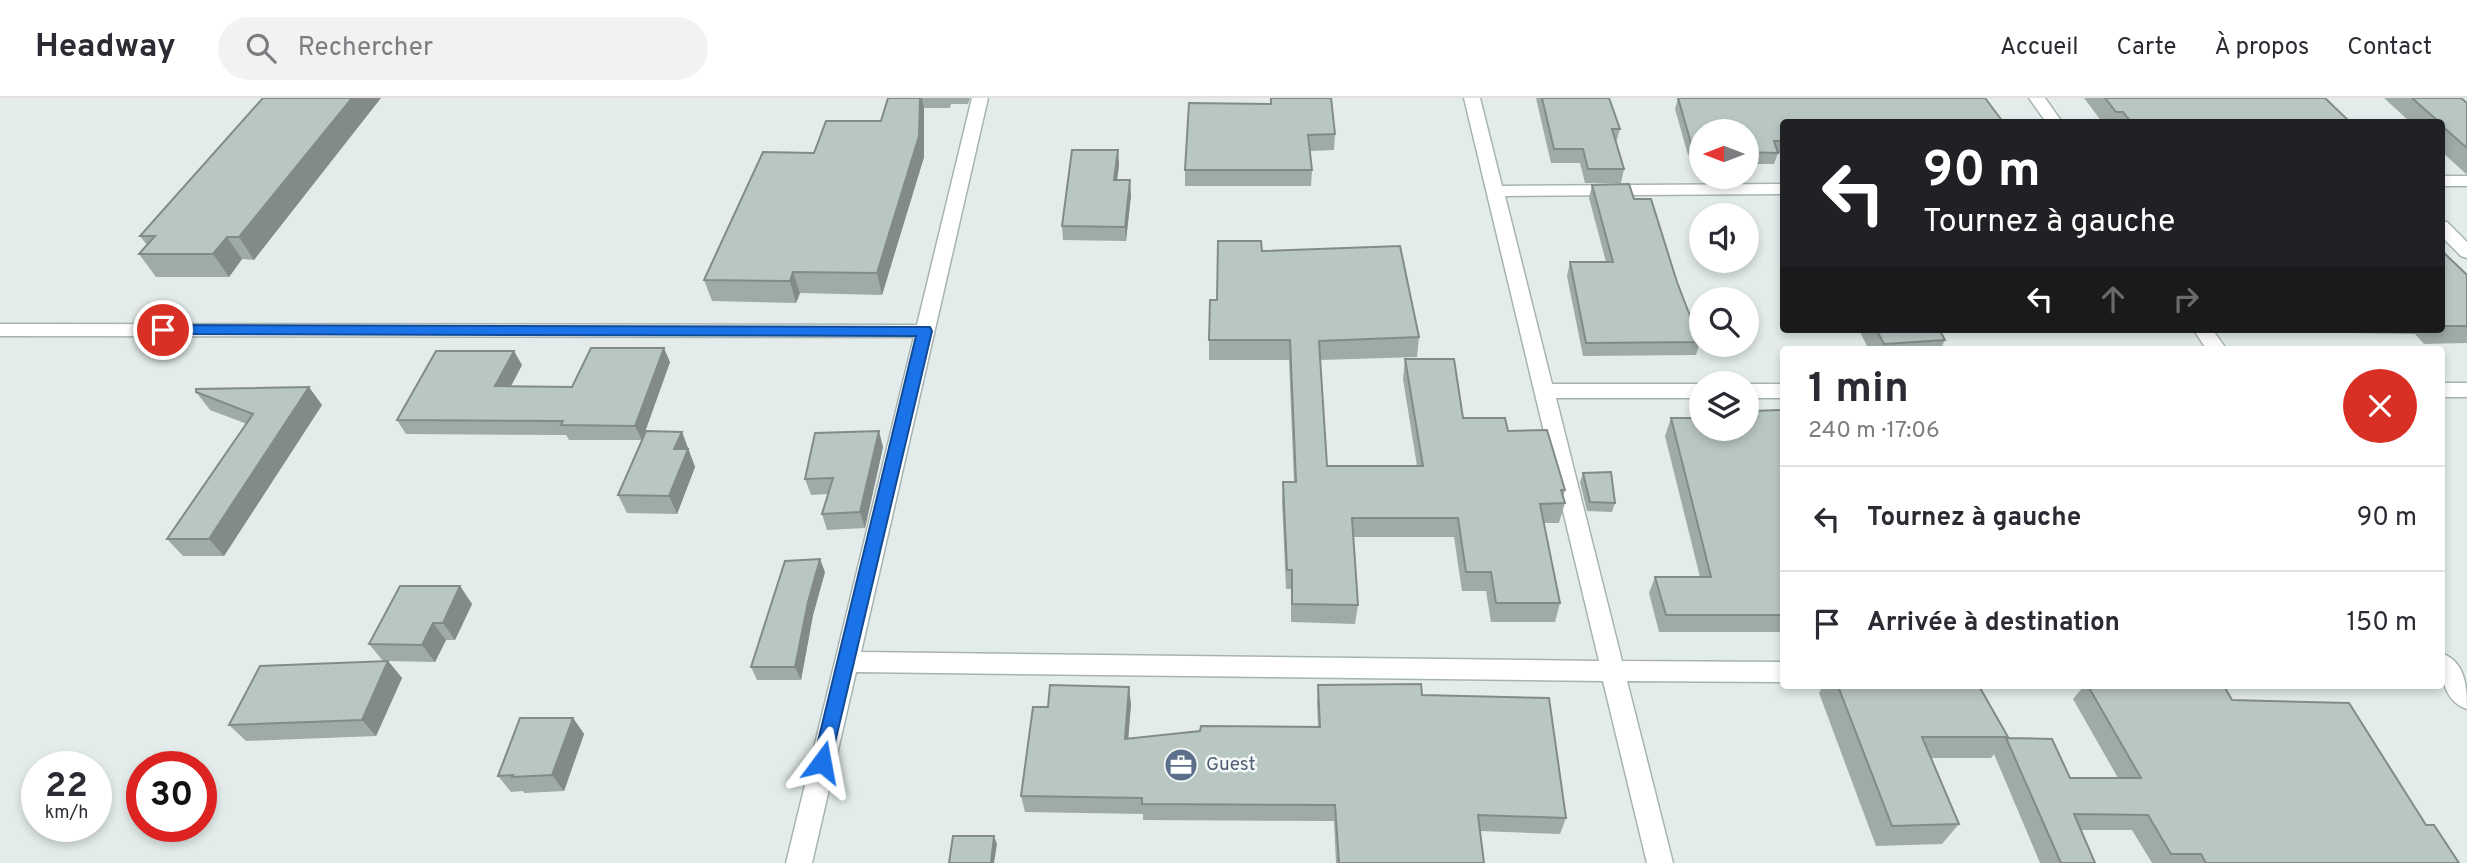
<!DOCTYPE html>
<html lang="fr">
<meta charset="utf-8">
<style>
body{margin:0;font-family:Overpass,sans-serif;background:#f2f2f3;color:#2b2b33;height:100vh;display:flex;flex-direction:column;font-size:26px;white-space:nowrap}
*{box-sizing:border-box;margin:0}
p{font-size:23px;color:#7c7c81}
.icon{flex:none;width:38px;height:38px;fill:none;stroke:currentColor;stroke-width:2;stroke-linecap:round;stroke-linejoin:round}
.map{position:relative;flex:1;overflow:hidden}
.side{position:absolute;left:1780px;top:248px;width:665px;height:343px;display:flex;flex-direction:column;background:#fff;border-radius:7px;box-shadow:0 4px 10px #0003}
.side>*{flex:none}
.guide{position:absolute;left:1780px;top:21px;width:665px;height:214px;border-radius:7px;box-shadow:0 4px 10px #0003;background:#202124;color:#fff;overflow:hidden}
.needle{width:46px;rotate:270deg}
.fabs{position:absolute;left:1689px;top:21px;display:grid;gap:14px}
.fabs a{display:grid;place-items:center;width:70px;height:70px;border-radius:50%;background:#fff;box-shadow:0 4px 10px #0003;font-size:35px}
.speed{position:absolute;left:21px;top:653px;display:flex;gap:14px;font-size:35px;font-weight:700;text-align:center}
.speed>*{display:grid;place-content:center;width:91px;height:91px;border-radius:50%;background:#fff;box-shadow:0 4px 10px #0003;line-height:1}
.speed small{font-size:18px;font-weight:400}
.speed .limit{border:10px solid #d22;background:#fff;color:#111}
.pin{position:absolute;display:grid;place-items:center;width:60px;height:60px;color:#fff;margin:-30px;border:4px solid #fff;border-radius:50%;box-shadow:0 2px 7px #0007}
.me{position:absolute;width:77px;margin:-38px;rotate:13deg;stroke-linejoin:round;filter:drop-shadow(0 0 5px #0008)}
.turn{display:flex;align-items:center;gap:24px;height:147px;padding:0 28px;font-size:32px}
.turn .icon{width:91px;height:91px;stroke-width:2.5}
.turn b{display:block;font-size:49px;line-height:60px}
.lanes{display:flex;align-items:center;height:66px;padding:0 28px;background:#0003;justify-content:center;gap:35px;direction:ltr}
.lanes .off{opacity:.35}
.round{display:grid;place-items:center;flex:none;width:74px;height:74px;border-radius:37px;background:#f2f2f3}
.summary{display:flex;align-items:center;justify-content:space-between;height:119px;padding:0 28px}
h1{font-size:42px;font-weight:700;line-height:52px}
ul{padding:0;list-style:none}
li{display:flex;align-items:center;gap:21px;height:105px;padding:0 28px;border-top:2px solid #e1e1e2}
li div{flex:1}
li b{display:block;font-size:26px}
li em{font-style:normal}
header{display:flex;align-items:center;gap:42px;box-sizing:border-box;height:98px;padding:0 35px;background:#fff;border-bottom:2px solid #e1e1e2}
header strong{font-size:33px}
nav{display:flex;gap:38px;margin-inline-start:auto;font-size:24px}
.search{width:490px;height:63px;background:#f2f2f3;display:flex;align-items:center;gap:18px;box-sizing:border-box;padding:0 24px;border-radius:38px;color:#7c7c81;font-size:26px}
.map>svg:first-child{display:block}
.lines{fill:none;stroke-linecap:round;stroke-linejoin:round}
.minor-casing{stroke:#a6b4b1;stroke-width:3}
.minor{fill:#fff;fill-rule:evenodd}
.wall{fill:#9faba8}
.shaded-wall{fill:#828b88}
.building{fill:#b9c7c3;stroke:#828b88;stroke-width:2}
.route{fill:#1a73e8;stroke:#114b97;stroke-width:2}
.labels{text-anchor:middle;dominant-baseline:central;stroke-width:5;stroke-linejoin:round;paint-order:stroke}
.service-label{font-size:19px;fill:#4e5e75;stroke:#f4f9f7;text-anchor:start}
</style>
<header>
<strong>Headway</strong>
<div class="search"><svg class="icon" aria-label="search" viewBox="0 0 24 24"><circle cx="10" cy="10" r="6"/><path d="M15 15l6 6"/></svg>Rechercher</div>
<nav><a>Accueil</a><a>Carte</a><a>À propos</a><a>Contact</a></nav>
</header>
<div class="map">
<svg width="2467" height="765" viewBox="0 0 2467 765">
<rect width="100%" height="100%" fill="#e3ecea"/>
<g class="lines">
<defs>
<path id="minor" d="M972,0H988L861,554L1599,563L1464,0H1480L1502,88L1783,86V96L1505,98L1552,286H1701V300H1556L1622,563L1783,564V584L1627,583L1673,765H1647L1603,583L856,574L812,765H786L914,239L0,238V226L917,227Z
M2029,0H2045L2062,24H2046Z
M2441,78H2467V88H2441Z
M2441,123L2447,124L2467,144V160L2461,158L2441,138Z
M2193,231H2212L2227,252H2207Z
M2441,285H2467V299H2441Z
M1746,286H1783V300H1746Z
M2441,555C2466,564 2467,589 2467,611C2443,603 2441,577 2441,555Z"/>
</defs>
<use href="#minor" class="minor-casing"/>
<use href="#minor" class="minor"/>
</g>
<path class="wall" d="M263,0L254,162L242,161L229,179H156L139,156L147,147L140,138Z
M888,0H970L968,6H951L950,10H924V59L882,197L800,195L796,205L712,203L704,182L814,55L881,23Z
M1271,0H1331L1335,36L1334,52L1310,53L1312,72L1311,88H1185V72L1271,6Z
M1536,0H1609L1620,31L1616,45L1624,71L1621,85H1585L1580,65H1551Z
M1678,0L1783,24V55H1778L1774,66H1746V33H1701V57H1688L1675,11Z
M2084,0H2325L2350,24H2102Z
M2384,0H2461L2467,5V76L2465,75L2441,53V24H2410Z
M1118,52L1119,67L1117,82L1131,97L1126,143L1063,142L1062,128Z
M1592,87L1634,101L1677,184L1700,244L1696,257L1583,258L1567,178L1570,164H1606L1589,100Z
M2441,152L2467,177V245L2424,246L2415,236L2349,235L2346,231H2441Z
M1262,153L1419,239L1417,259L1320,262L1327,368H1417L1403,281L1405,261L1463,320L1508,333L1565,392L1563,400L1565,405L1559,425H1544L1560,505L1555,524H1491L1486,493H1462L1454,439H1353L1358,507L1355,526L1291,524V491H1286L1282,403L1283,384H1294L1289,262H1209V242L1217,202Z
M1821,231H1939L1945,242L1940,252H1869L1860,234L1822,235Z
M670,264L643,340L682,334L695,369L677,416L627,415L618,397L642,342H569L566,337L406,336L397,322L522,267L511,288L572,289Z
M196,294L322,307L224,458H183L167,441L247,326L210,312Z
M1783,312V531L1782,534H1659L1649,495L1655,479H1700L1665,338L1671,320L1751,319L1753,313Z
M883,349L865,430L827,432L822,416L828,396L811,397L805,381Z
M1583,375L1615,405L1612,414L1587,413L1580,384Z
M825,474L813,517L801,582H757L751,569Z
M460,488L472,506L455,542H446L435,564L388,563L402,580L376,638L246,643L229,627L383,563L369,546Z
M1318,587L1422,597L1566,720L1560,736L1480,733L1484,765H1336L1334,723L1143,722V716L1025,714L1021,698L1131,606L1128,640L1318,629L1317,604Z
M1823,588H1979L2008,639L2007,640L2070,680H2118L2073,601L2084,588H2224L2232,602L2426,727L2459,765H2152L2132,732H2080L2095,765H2040L1994,656L1991,660H1931L1959,726L1942,746L1876,748L1819,595Z
M573,620L584,636L564,693L524,695L523,693L511,694L498,678Z"/>
<path class="shaded-wall" d="M352,0H381L254,162L239,139Z
M920,0H922L924,10V59L882,197L877,175Z
M1118,52L1119,67L1115,97L1114,82Z
M1130,82L1131,97L1126,143L1125,129Z
M227,139L242,161L229,179L213,156Z
M793,174L800,195L796,205L790,183Z
M664,250L670,264L642,342L635,328Z
M514,253L522,267L503,303L495,288Z
M309,289L322,307L224,458L209,441Z
M879,333L883,349L865,430L860,414Z
M682,334L695,369L677,416L669,398L674,351Z
M820,461L825,474L813,517L801,582L795,569L808,504Z
M460,488L472,506L455,542L443,525Z
M433,525L446,542L435,564L422,547Z
M388,563L402,580L376,638L362,622Z
M1129,589L1131,606L1127,657L1125,641Z
M573,620L584,636L564,693L552,677Z
M994,738L997,746L994,765H991Z"/>
<path class="building" d="M263,0H352L239,139H227L213,156H139L155,138H140Z
M888,0H920L919,38L877,175L793,174L790,183L704,182L763,54L814,55L826,23H881Z
M1271,0H1331L1335,36L1308,37L1312,72H1185L1189,5L1271,6Z
M1542,0H1609L1620,31H1612L1624,71H1588L1583,51H1554Z
M1678,0H1985L2003,24H1783V43H1774L1778,55L1746,54V33H1701V45H1691Z
M2105,0H2325L2350,24H2131L2123,14H2116Z
M2412,0H2461L2467,5V50L2441,27V24H2439Z
M1072,52H1118L1114,82H1130L1125,129L1062,128Z
M1629,86L1634,101H1651L1677,184L1700,244L1586,245L1570,164H1613L1592,87Z
M1218,143H1261L1262,153L1400,148L1419,239L1319,243L1327,368H1423L1405,261H1454L1463,320H1505L1508,333L1547,332L1565,392H1561L1565,405L1540,406L1560,505H1496L1491,474H1466L1458,420H1352L1358,507L1292,506V472H1287L1283,384H1296L1290,242H1209L1210,202H1217Z
M2441,152L2467,177V228H2441Z
M1876,231H1939L1945,242L1884,246Z
M591,250H664L635,328L561,327L563,323L397,322L436,253H514L495,288L572,289Z
M309,289L209,441H167L253,316L196,294V291Z
M1783,312V517H1666L1655,479H1711L1671,320H1701V331H1746V319H1756L1753,313Z
M646,333L682,334L674,351H688L669,398L618,397Z
M879,333L860,414L822,416L833,380L805,381L815,335Z
M1611,374L1615,405L1590,404L1583,375Z
M820,461L808,504L795,569H751L785,463Z
M400,488H460L443,525H433L422,547L369,546Z
M388,563L362,622L229,627L260,568Z
M1421,586L1422,597L1549,600L1566,720L1478,717L1484,765H1339L1335,707L1142,706V700L1021,698L1033,609H1048L1050,587L1129,589L1125,641L1200,633L1201,628L1320,629L1318,587Z
M1838,588H1979L2008,639H1922L1959,726L1892,728Z
M2088,588H2224L2232,602L2349,605L2426,727H2434L2459,765H2206L2201,756H2171L2148,717L2074,716L2095,765H2061L2006,640L2052,641L2070,680H2141Z
M520,620H573L552,677L512,679L513,677L498,678Z
M953,738H994L991,765H949Z"/>
<path class="route" d="M163,227L930,229L932,233L829,670L822,673L816,670L813,664L916,238L158,236V229Z"/>
<defs>
<symbol id="office-disc" viewBox="-11 -11 22 22"><circle r="9.5" fill="#5c6f8a" stroke="#f4f9f7"/><path d="M-6-3h4V-5.5h4V-3h4V5H-6ZM-1-4.5V-3h2v-1.5ZM-6 0V1H6V0Z" fill="#fff"/></symbol>
</defs>
<g fill-rule="evenodd">
<use href="#office-disc" x="1162" y="648" width="38" height="38"/>
</g>
<g class="labels">
<g class="service-label">
<text x="1206" y="667">Guest</text>
</g>
</g>
</svg>
<div class="fabs">
<a><svg class="needle" viewBox="-14 -14 28 28"><path d="M0-13l5 13h-10z" fill="#e53935"/><path d="M0 13l5-13h-10z" fill="#7c7c81"/></svg></a>
<a><svg class="icon" aria-label="sound" viewBox="0 0 24 24"><path d="M4 9h4l5-4v14l-5-4H4zM17 9q2 3 0 6"/></svg></a>
<a><svg class="icon" aria-label="search" viewBox="0 0 24 24"><circle cx="10" cy="10" r="6"/><path d="M15 15l6 6"/></svg></a>
<a><svg class="icon" aria-label="layers" viewBox="0 0 24 24"><path d="M12 4l9 5-9 5-9-5zM3 14l9 5 9-5"/></svg></a>
</div>
<div class="speed"><div>22<small>km/h</small></div><div class="limit">30</div></div>
<div class="pin" style="left:163px;top:232px;background:#d93025"><svg class="icon" aria-label="arrive" viewBox="0 0 24 24"><path d="M6 21V4h12l-3 4 3 4H6"/></svg></div>
<svg class="me" style="left:822px;top:664px" viewBox="-20 -20 40 40"><path d="M0-17L14 15 0 8-14 15z" fill="#1a73e8" stroke="#fff" stroke-width="4"/></svg>
<div class="guide">
<div class="turn"><svg class="icon" aria-label="left" viewBox="0 0 24 24"><path d="M17 20v-9H6M10 6l-5 5 5 5"/></svg><div><b>90 m</b>Tournez à gauche</div></div>
<div class="lanes"><svg class="icon" aria-label="left" viewBox="0 0 24 24"><path d="M17 20v-9H6M10 6l-5 5 5 5"/></svg><svg class="icon off" aria-label="ahead" viewBox="0 0 24 24"><path d="M12 20V5M6 11l6-6 6 6"/></svg><svg class="icon off" aria-label="right" viewBox="0 0 24 24"><path d="M7 20v-9h11M14 6l5 5-5 5"/></svg></div>
</div>
<section class="side">
<div class="summary"><div><h1>1 min</h1><p>240 m · 17:06</p></div><a class="round" style="background:#d93025;color:#fff"><svg class="icon" aria-label="close" viewBox="0 0 24 24"><path d="M6 6l12 12M18 6L6 18"/></svg></a></div>
<ul>
<li><svg class="icon" aria-label="left" viewBox="0 0 24 24"><path d="M17 20v-9H6M10 6l-5 5 5 5"/></svg><div><b>Tournez à gauche</b></div><em>90 m</em></li>
<li><svg class="icon" aria-label="arrive" viewBox="0 0 24 24"><path d="M6 21V4h12l-3 4 3 4H6"/></svg><div><b>Arrivée à destination</b></div><em>150 m</em></li>
</ul>
</section>
</div>
